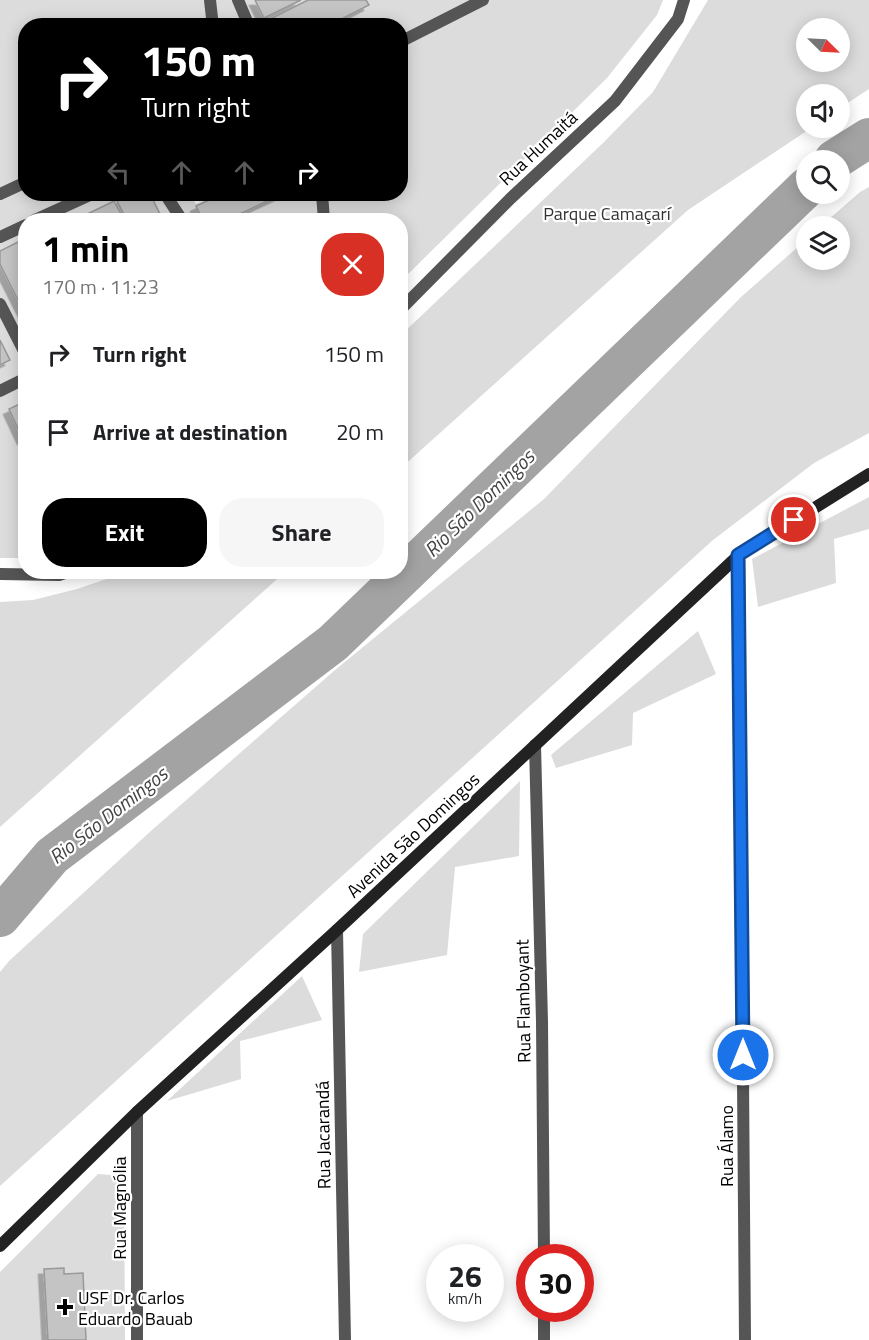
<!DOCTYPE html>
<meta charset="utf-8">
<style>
body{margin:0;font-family:"Titillium Web",sans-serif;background:#f6f6f6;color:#202124;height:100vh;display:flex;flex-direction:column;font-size:22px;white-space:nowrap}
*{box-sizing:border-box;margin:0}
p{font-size:20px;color:#757577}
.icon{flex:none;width:33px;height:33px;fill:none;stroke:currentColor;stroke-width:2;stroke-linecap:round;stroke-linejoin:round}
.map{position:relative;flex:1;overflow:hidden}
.panel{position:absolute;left:18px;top:213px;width:390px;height:366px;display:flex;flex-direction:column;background:#fff;border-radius:24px;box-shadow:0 3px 15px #0003}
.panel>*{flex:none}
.banner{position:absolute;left:18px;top:18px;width:390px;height:183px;border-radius:24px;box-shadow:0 3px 15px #0003;background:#000;color:#fff;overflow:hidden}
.needle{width:39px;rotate:114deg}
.controls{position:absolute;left:796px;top:18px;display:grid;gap:12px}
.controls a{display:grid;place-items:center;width:54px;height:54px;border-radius:50%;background:#fff;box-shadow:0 3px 15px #0003;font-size:30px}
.speed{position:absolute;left:426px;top:1244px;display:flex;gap:12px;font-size:30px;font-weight:700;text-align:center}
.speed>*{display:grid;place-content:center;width:78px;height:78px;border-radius:50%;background:#fff;box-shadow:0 3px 15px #0003;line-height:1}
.speed small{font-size:15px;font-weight:400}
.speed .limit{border:9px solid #d22;background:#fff;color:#111}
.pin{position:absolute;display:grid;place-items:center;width:51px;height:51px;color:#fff;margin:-26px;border:3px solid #fff;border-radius:50%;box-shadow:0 2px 6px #0007}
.me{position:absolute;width:66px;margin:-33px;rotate:0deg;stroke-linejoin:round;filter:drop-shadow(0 0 4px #0008)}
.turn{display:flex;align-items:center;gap:21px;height:126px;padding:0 24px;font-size:27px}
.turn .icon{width:78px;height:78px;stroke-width:2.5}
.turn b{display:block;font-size:42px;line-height:51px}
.lanes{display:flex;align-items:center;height:57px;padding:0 24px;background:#0003;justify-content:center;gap:30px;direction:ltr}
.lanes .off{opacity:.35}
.round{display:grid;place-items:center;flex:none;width:63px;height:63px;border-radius:24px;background:#f6f6f6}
.headline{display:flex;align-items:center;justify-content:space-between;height:102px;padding:0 24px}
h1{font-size:36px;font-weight:700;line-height:45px;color:#000}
.primary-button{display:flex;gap:12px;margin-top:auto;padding:12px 24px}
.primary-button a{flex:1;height:69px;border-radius:24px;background:#000;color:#fff;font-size:24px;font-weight:700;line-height:69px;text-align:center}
.primary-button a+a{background:#f6f6f6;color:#202124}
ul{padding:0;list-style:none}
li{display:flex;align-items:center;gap:18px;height:78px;padding:0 24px}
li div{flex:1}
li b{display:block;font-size:22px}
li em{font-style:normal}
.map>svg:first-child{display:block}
.green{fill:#dcdcdc;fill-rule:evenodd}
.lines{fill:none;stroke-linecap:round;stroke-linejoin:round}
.river{stroke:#a3a3a3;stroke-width:40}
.building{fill:#c4c4c4;stroke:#999;stroke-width:1.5;filter:url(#shadow)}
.lane{stroke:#555;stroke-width:12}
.street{stroke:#555;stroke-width:12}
.secondary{stroke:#222;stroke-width:12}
.route-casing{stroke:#114b97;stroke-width:15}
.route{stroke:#1a73e8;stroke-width:10}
.poi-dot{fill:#000;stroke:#fff;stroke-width:2}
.labels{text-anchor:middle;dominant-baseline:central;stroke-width:4.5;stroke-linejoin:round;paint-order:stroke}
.street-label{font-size:18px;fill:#000;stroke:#fff}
.park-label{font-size:18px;fill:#333;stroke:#fff}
.poi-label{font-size:18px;fill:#000;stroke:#fff;text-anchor:start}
.water-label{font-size:20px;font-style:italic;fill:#444;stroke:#fff}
</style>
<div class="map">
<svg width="869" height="1340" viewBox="0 0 869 1340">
<defs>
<filter id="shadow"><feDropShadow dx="-5.5" dy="5.5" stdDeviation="0" flood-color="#0004"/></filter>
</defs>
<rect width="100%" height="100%" fill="#fff"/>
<path class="green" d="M0,0H255L264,18L301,0H308L264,22L266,25L26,26V194H133L117,201L127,220H124L114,201L85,215L87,220H86L83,216L73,220H26L25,242L24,239L0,251Z
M366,0H663L657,15L607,78L401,281L400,220H274L271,216L262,220H227L282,194H400V26L328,25L369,5Z
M708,0H869V89L840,108V94H807V128H811L688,210L401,468V335L603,143L653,92ZM807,28H840V62H807Z
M869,187V433L814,463L713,540L0,1186V972L9,961L152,830L335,670L544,499L741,297L807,239V260H840V226H821L860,192Z
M150,194H189L196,204L219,194H222L197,206L203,220H163Z
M0,264L25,316V401L9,409L23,439L25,438V558H0V365L10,360L0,340Z
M869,497V529L834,539L836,583L758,607L752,559Z
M127,572H285L0,827V602L33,600L77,589Z
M698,631L716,674L633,713L632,745L556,768L551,755Z
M520,781L519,856L455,867L447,955L359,972L363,934Z
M302,976L322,1020L240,1041L241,1079L167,1101Z
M98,1174L124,1176L125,1340H0V1272Z"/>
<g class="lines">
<path class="river" d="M834,160L869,138
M0,917L52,856L333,643L807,187"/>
</g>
<path class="building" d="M255,0H301L264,18Z
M308,0H366L369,5L328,26H266L264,22Z
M133,194H150L163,220H127L117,201Z
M222,194H282L227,220H203L196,206Z
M114,201L124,220H87L85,215Z
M24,239L26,242V316L0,264V251Z
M0,340L10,360L0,365Z
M26,401V438L23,439L9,409Z
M64,1268V1274L83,1273L86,1340H48L44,1269Z"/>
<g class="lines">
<path class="lane" d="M238,0L249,26
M210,26L212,18L210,0
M400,42L483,0
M0,194L26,182
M165,194L182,220
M322,194L324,220
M35,220L92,194
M0,237L26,225
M0,304L26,355
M0,391L26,378"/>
<path class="street" d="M400,310L511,198L615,101L678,19L684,0
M739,555L745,1340
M0,574L59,575L68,572
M535,745L542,1022L544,1257
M337,930L345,1340
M137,1112V1340
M544,1308V1340"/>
<path class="secondary" d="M0,1246L137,1112L337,930L739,555L869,474"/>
</g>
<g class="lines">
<defs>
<path id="route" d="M743,1055L738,555L794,520"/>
</defs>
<use href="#route" class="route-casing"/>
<use href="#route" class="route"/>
</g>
<path class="poi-dot" d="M62 1298h6v6h6v6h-6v6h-6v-6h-6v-6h6z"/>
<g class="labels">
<g class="street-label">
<text transform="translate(538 148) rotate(-43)">Rua Humaitá</text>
<text transform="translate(413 835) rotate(-43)">Avenida São Domingos</text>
<text transform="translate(523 1001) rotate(-91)">Rua Flamboyant</text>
<text transform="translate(323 1135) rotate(-91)">Rua Jacarandá</text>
<text transform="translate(726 1146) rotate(-90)">Rua Álamo</text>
<text transform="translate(119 1208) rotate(-90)">Rua Magnólia</text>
</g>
<g class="park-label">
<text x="607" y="213">Parque Camaçarí</text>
</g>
<g class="poi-label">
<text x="78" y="1297">USF Dr. Carlos<tspan x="78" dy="21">Eduardo Bauab</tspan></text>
</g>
<g class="water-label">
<text transform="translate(479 503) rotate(-44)">Rio São Domingos</text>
<text transform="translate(108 815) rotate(-38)">Rio São Domingos</text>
</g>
</g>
</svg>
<div class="controls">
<a><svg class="needle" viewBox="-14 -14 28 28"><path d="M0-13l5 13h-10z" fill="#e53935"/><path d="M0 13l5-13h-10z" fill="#757577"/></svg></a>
<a><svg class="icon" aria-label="sound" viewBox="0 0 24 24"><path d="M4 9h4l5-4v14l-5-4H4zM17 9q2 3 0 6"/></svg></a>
<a><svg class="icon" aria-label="search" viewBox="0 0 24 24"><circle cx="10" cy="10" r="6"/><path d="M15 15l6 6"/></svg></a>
<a><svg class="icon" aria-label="layers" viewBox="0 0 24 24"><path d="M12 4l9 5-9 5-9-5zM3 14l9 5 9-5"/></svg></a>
</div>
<div class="speed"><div>26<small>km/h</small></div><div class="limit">30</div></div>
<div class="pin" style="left:794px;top:520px;background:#d93025"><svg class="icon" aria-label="arrive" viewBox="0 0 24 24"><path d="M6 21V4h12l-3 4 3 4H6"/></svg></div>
<svg class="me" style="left:743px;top:1055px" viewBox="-20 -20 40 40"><circle r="17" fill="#1a73e8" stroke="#fff" stroke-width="3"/><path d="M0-11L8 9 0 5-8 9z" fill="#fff"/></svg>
<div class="banner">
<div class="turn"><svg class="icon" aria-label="right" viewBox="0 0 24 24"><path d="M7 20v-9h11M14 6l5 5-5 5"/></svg><div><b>150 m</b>Turn right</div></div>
<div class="lanes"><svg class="icon off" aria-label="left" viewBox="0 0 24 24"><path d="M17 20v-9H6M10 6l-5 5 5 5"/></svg><svg class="icon off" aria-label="ahead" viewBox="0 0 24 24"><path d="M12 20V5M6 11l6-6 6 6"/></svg><svg class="icon off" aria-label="ahead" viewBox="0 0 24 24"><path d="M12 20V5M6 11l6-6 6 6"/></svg><svg class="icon" aria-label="right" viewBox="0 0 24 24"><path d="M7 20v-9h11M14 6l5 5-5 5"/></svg></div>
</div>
<section class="panel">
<div class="headline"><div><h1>1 min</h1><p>170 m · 11:23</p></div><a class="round" style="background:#d93025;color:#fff"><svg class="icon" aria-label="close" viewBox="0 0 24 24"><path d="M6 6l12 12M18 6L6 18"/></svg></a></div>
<ul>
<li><svg class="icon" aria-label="right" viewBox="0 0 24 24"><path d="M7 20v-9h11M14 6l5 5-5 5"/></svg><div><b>Turn right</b></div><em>150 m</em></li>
<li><svg class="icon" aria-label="arrive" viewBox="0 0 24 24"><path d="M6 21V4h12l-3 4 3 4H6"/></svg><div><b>Arrive at destination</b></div><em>20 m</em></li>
</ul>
<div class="primary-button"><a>Exit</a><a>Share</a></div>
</section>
</div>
